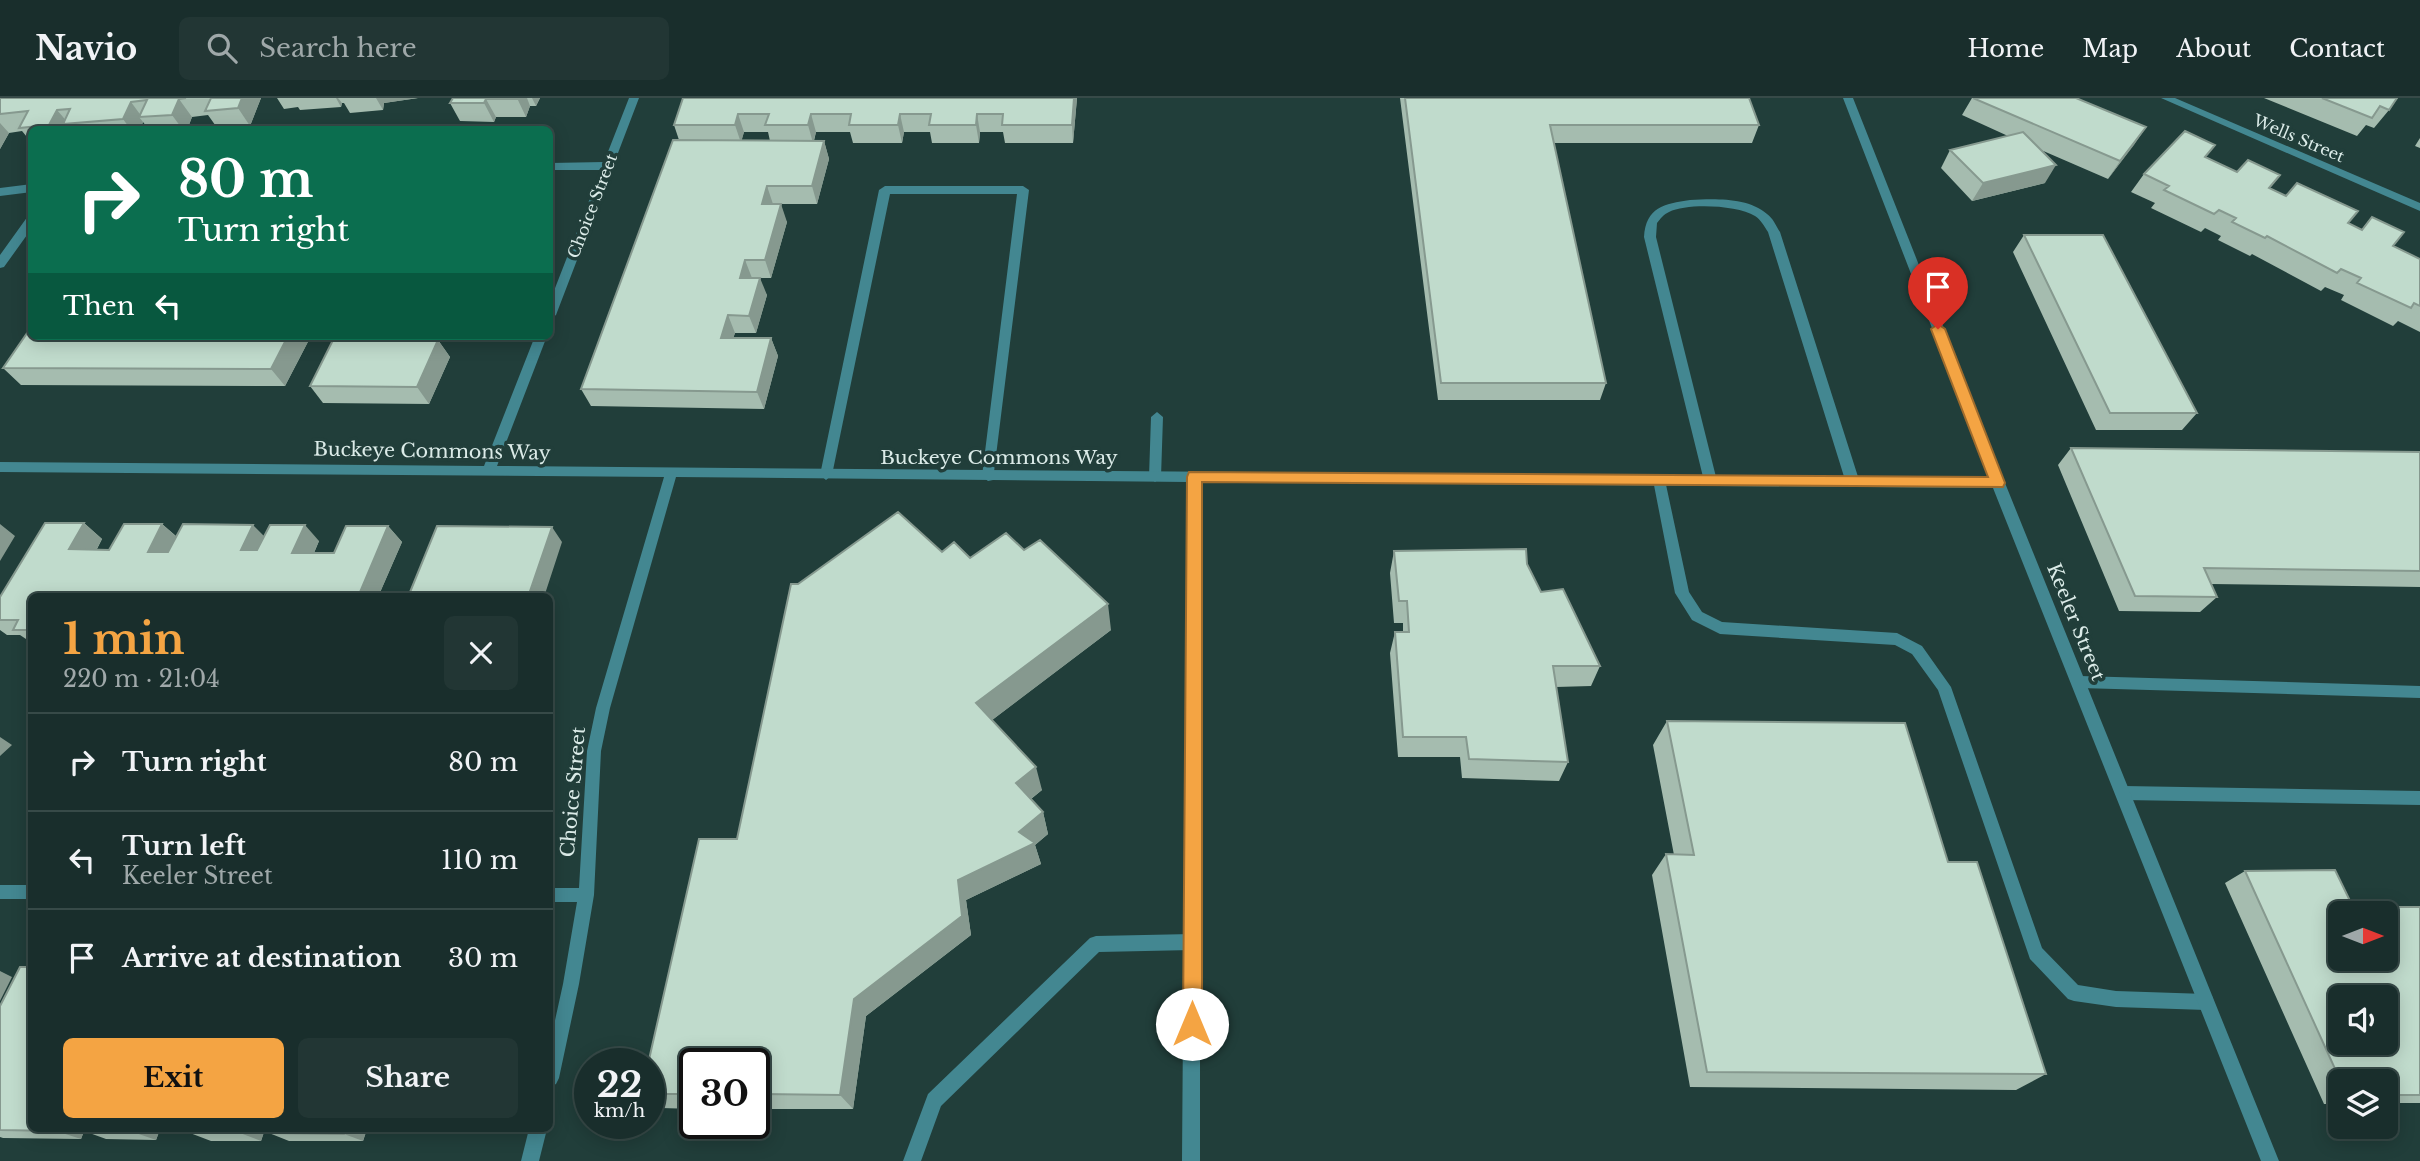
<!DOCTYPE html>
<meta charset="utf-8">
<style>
body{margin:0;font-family:"Libre Baskerville",serif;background:#223634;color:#f1f3f6;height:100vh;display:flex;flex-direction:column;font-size:26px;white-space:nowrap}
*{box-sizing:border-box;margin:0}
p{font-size:23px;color:#9fa8a9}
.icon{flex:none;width:38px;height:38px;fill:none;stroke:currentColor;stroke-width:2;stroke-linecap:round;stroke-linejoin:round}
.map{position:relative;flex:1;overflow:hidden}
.details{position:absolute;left:28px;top:495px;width:525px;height:539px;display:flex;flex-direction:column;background:#192e2c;border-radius:10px;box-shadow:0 4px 18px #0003,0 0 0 2px #374a48}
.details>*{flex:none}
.guide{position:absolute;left:28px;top:28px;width:525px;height:214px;border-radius:10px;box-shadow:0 4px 18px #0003,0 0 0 2px #374a48;background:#0b6e4f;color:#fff;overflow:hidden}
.needle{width:46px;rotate:90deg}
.tools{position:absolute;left:2328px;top:803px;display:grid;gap:14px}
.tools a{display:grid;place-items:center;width:70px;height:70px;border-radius:10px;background:#192e2c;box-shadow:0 4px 18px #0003,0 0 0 2px #374a48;font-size:35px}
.speed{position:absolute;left:574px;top:950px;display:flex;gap:14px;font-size:35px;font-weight:700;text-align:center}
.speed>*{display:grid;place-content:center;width:91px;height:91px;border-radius:50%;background:#192e2c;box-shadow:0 4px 18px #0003,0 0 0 2px #374a48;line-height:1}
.speed small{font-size:18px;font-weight:400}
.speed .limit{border:4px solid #111;border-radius:10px;background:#fff;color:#111}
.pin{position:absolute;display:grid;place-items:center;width:60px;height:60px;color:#fff;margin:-72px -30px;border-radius:50% 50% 50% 0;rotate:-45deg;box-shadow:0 0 7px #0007}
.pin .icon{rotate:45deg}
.me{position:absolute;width:77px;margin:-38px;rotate:0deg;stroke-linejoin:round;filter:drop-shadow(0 0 5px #0008)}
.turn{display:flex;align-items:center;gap:24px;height:147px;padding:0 35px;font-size:32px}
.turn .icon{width:91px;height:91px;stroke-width:2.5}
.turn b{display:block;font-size:49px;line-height:60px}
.then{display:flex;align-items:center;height:66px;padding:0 35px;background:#0003;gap:14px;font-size:26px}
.round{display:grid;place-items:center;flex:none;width:74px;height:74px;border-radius:10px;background:#223634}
.head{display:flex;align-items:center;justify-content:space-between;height:119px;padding:0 35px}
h1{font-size:42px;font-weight:700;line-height:52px;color:#f4a443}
.cta{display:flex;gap:14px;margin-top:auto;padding:14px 35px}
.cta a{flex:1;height:80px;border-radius:10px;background:#f4a443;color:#111;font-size:28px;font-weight:700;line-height:80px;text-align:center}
.cta a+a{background:#223634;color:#f1f3f6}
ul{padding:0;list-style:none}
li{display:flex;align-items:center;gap:21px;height:98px;padding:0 35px;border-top:2px solid #374a48}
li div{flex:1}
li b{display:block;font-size:26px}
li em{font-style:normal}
header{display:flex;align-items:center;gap:42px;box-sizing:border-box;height:98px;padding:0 35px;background:#192e2c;border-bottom:2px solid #374a48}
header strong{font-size:33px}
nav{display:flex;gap:38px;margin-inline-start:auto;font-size:24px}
.search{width:490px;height:63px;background:#223634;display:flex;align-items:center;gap:18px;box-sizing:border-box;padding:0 24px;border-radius:10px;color:#9fa8a9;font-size:26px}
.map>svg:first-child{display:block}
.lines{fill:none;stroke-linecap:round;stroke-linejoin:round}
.lane{fill:#438791;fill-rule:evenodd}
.street{fill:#438791;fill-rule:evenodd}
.wall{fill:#a5bcaf;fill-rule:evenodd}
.shaded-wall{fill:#86998f}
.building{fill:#c0dbcc;stroke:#86998f;stroke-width:2;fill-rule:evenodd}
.route{fill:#f4a443;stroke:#9f6b2c;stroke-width:2}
.labels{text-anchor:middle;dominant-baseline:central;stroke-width:7;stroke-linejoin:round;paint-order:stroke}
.far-street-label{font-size:16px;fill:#dbebe8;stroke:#213e3a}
.street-label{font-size:19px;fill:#dbebe8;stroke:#213e3a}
</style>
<header>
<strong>Navio</strong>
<div class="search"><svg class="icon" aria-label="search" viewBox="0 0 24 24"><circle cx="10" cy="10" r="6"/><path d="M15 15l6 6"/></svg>Search here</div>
<nav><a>Home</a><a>Map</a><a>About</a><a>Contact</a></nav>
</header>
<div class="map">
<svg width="2420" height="1063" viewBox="0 0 2420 1063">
<rect width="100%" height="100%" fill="#213e3a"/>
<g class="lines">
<path class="lane" d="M885,88H1023L1029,92L993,382L988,383L982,378L1017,96H890L832,377L826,382L820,377L879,92Z
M1690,102C1714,101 1747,99 1767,116C1773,120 1776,128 1780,134L1860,385L1858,389H1848L1846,385L1768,134C1764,128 1761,122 1755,118C1737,107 1687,105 1669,114C1664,116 1660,121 1657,125L1656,139L1717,383L1710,388L1705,387L1644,139C1646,109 1664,106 1690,102Z
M1157,314L1163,319L1161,379L1155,384L1149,379L1151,319Z
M1659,377L1665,382L1689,494L1702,514L1722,524L1897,535L1922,548L1951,589L2042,850L2078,887L2116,893L2206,896L2212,898L2214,904L2212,910L2206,912L2116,909L2074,903L2068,901L2030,861L1938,592L1912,556L1895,547L1720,536L1692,522L1675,495L1653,382Z
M2080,578L2420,588V600L2080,590L2075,588L2073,584L2075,580Z
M2124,688L2420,693V707L2124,702L2119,700L2116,695L2119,690Z
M1192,836L1198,839L1200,844L1198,849L1192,852L1099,854L941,1008L921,1063H903L928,996L1090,840L1096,838Z"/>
<path class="street" d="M629,0H639L556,217L550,221V203L601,72H550V65L604,64Z
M1843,0H1853L2005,385L2279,1063H2261L1993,390L1200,384V1063H1182L1187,384L676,379L610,610L601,653L594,797L579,886L559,980L556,986L550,989V945L563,886L577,804H550V790H579L587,653L596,610L664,379L0,374V364L484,368L535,238H547L497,368L1990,380Z
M2161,0H2175L2420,105V113Z
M32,86V94L0,98V90Z
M32,117V130L4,169L0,170V157L28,118Z
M0,787H32V801H0Z
M529,1031H547L539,1063H521Z"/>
</g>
<path class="wall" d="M0,0H261L250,28L218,31L208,17L192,19L187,32H149L143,24L140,32H32V45L22,33L9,35L0,51Z
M277,0H418L384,5L383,12L350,15L344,5H342L341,9L300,12L298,9L284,11Z
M453,0H540L536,8H530L526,19H496L494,24L460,23L450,5Z
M683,0H1077L1073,45H1005L1003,34H980L979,45H932L930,34H904L902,45H853L850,34H816L814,43H824L829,61L817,106H773L787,124L771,180H752L767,197L756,235H735L733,240H771L778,258L764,311L591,308L581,291L679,42L674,27ZM744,34H768L770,43H741Z
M1400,0H1749L1759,27L1752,45H1554L1606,285L1600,302H1438Z
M1972,0H2076L2146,29L2108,81L2041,52L2045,85L1972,103L1941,70L1950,52L2008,38L1962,17Z
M2264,0H2397L2389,12L2374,30L2366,27L2357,38Z
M2420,40V50L2415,48Z
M2206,60L2269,91L2361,132L2372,119L2393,148L2420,161V234L2398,223L2393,228L2341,202L2344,197L2325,189L2321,193L2252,156L2250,158L2218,142L2221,138L2205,130L2201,134L2151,110L2155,105L2131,94L2144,76Z
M2024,137L2197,315L2182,332H2096L2013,154Z
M311,238L285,288L21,287L3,270Z
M335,238H433L431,242H438L450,259L429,306L323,305L310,288Z
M2071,350L2420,354V489L2211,486L2217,499L2200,514L2119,513L2058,367Z
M84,425L102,441L97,451L109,452L162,426L176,438H264L319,443L314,455H334L388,428L402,444L378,499H32V545L20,537H7L0,532V499Z
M1394,453L1527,466L1541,494L1600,568L1591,588L1556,589L1568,664L1559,683L1462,680L1460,659H1398L1390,555L1395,534H1403V525H1394L1390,475Z
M942,454L970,460L1111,532L992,622L1042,692L1031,701L1043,714L1048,736L1035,747L1041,766L966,802L971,837L866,918L853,1011H754V966H695V1011L661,1010L649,1002V966L737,741L798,486Z
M1667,623L1948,764L2046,976L2016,992L1690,989L1652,777L1666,756L1674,757L1653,647Z
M2245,773L2353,809H2420V1005H2385V984H2340V1006H2324L2225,785Z
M0,908L32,1031H265L261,1043H211L190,1035L159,1034L156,1042L106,1041L84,1033L81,1041L3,1040L0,1039Z
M367,1031L363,1043H289L269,1035Z"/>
<path class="shaded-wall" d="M242,0H261L250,28L238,10Z
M336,0H338L342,5L341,9Z
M376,0H418L384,5L383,12Z
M517,0H527L530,8L526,19Z
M532,0H540L536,8Z
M1074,0H1077L1073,45L1072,27Z
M179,1L192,19L187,32H183L172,17Z
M486,1L496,19L494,24L484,5Z
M131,4L142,19H139L143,24L140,32H131L123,21Z
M57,12L69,26H63L67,32H53L49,27Z
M738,16L744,34L741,45L735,27Z
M811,16L816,34L813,45L808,27Z
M900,16L904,34L902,45L898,27Z
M977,16L980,34L979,45L976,27Z
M0,25L9,35L0,51Z
M2146,29L2134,47L2108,81L2120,63Z
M824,43L829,61L817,106L812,88Z
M2056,67L2045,85L1972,103L1983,85Z
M767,88L773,106H762Z
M781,106L787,124L771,180L765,162Z
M745,162L752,180H740Z
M760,180L767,197L756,235L749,218Z
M728,217L735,235L728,257L721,240Z
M288,238H311L285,288L271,271Z
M414,238H433L424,259L412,242Z
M771,240L778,258L764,311L757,294Z
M438,242L450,259L429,306L417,289Z
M84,425L102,441L88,467L69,451Z
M0,426L15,438L0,463Z
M162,426L180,442L165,470L148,454Z
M253,427L269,443L257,468L241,452Z
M305,427L319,443L307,471L292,455Z
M388,428L402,444L378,499H358Z
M552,429L562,444L544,499H528Z
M1108,506L1111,532L983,629L976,605Z
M0,639L12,647L0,658Z
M1036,669L1042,692L1022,708L1016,685Z
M1043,714L1048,736L1035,747L1041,766L966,802L971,837L866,918L853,1011L840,997L854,901L958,782Z
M0,873L12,879L0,903Z
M57,1031H85L81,1041L56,1033Z
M134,1031H149L159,1034L156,1042L133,1034Z
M242,1031H265L261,1043L240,1035Z
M346,1031H367L363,1043L344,1036Z"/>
<path class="building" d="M0,0H186L179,1L172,17L139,19L147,2L131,4L123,21L63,26L70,11L57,12L49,27L19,30L28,13L0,16Z
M211,0H242L238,10L205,13Z
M453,0H517V1H486L484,5H450Z
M683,0H1074L1072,27H1002L1003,16H977L976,27H929L931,16H900L898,27H849L851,16H811L808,27H765L769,16H738L735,27H674Z
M1405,0H1749L1759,27H1550L1606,285H1441Z
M1973,0H2076L2146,29L2120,63Z
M2322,0H2397L2389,12L2380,8L2372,20Z
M2185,33L2215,47L2205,59L2237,74L2248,62L2280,77L2269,90L2286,98L2297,85L2358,113L2348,125L2362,132L2372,119L2404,134L2393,148L2420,161V208L2414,205L2411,210L2357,185L2361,180L2341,171L2337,175L2267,138L2265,140L2232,124L2236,120L2219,112L2214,116L2164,92L2169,88L2144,76Z
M2023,34L2056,67L1983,85L1950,52Z
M673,42L824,43L812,88H767L762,106H781L765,162H745L740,180H760L749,218L728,217L721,240H771L757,294L581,291Z
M2024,137H2103L2197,315H2110Z
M32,228V238H288L271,271L3,270Z
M335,238H414L412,242H438L417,289L310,288Z
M2071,350L2420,354V473L2204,470L2217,499L2135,498Z
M898,414L942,454L954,444L970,460L1006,435L1024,452L1040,442L1108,506L976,605L1036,669L1016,685L1043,714L1019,734L1035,745L958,782L962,818L854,901L840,997L754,996V966H695V996H649V966H648L699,741H737L791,486H798Z
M45,425H84L69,451L109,452L124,426H162L148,454H168L183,426L253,427L241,452H257L270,427H305L292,455H334L346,428H388L358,499H32V532H13L18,522H0V499Z
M437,428L552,429L528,499H408Z
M1526,451L1527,466L1541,494L1563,491L1600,568H1553L1568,664L1469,661L1466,639H1403L1395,534H1409L1407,503H1399L1394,453Z
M1667,623L1905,625L1948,764H1977L2046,976L1707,974L1666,756L1694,757Z
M2335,772L2353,809H2420V997H2385V984H2341L2245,773ZM2340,816H2385V861H2340ZM2340,900H2385V945H2340Z
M20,869H32V1031H57L56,1033L0,1032V908Z
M83,1031H134L133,1034L82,1033Z
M191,1031H242L240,1035H190Z
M271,1031H346L344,1036L269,1035Z"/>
<path class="route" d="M1938,226L1945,231L2005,385L2003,389L1202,384V926L1199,933L1192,935L1185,933L1183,926L1187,379L1189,374L1988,379L1931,231Z"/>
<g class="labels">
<g class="far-street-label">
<text transform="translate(2299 40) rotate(23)">Wells Street</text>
<text transform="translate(592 108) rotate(-69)">Choice Street</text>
</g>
<g class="street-label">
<text transform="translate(432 353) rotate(1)">Buckeye Commons Way</text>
<text x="999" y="359">Buckeye Commons Way</text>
<text transform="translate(2076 524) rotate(68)">Keeler Street</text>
<text transform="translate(573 694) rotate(-85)">Choice Street</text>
</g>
</g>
</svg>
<div class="tools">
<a><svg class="needle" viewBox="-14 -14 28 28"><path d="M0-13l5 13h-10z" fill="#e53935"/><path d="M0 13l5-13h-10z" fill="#9fa8a9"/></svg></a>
<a><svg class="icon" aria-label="sound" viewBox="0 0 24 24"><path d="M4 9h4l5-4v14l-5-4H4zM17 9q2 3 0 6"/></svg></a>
<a><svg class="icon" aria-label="layers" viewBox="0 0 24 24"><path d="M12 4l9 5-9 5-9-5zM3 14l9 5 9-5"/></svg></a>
</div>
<div class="speed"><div>22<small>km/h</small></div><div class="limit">30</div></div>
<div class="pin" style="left:1938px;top:231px;background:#d93025"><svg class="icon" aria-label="arrive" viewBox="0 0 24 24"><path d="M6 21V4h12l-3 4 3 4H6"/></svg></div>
<svg class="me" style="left:1192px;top:926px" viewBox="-20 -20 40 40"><circle r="19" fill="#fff"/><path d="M0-13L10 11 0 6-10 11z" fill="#f4a443"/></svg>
<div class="guide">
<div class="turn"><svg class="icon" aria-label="right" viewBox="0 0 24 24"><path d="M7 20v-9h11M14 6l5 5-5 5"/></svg><div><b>80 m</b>Turn right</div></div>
<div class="then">Then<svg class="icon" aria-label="left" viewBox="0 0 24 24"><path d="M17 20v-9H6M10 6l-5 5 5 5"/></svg></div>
</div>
<section class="details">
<div class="head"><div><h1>1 min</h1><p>220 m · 21:04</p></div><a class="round"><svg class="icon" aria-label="close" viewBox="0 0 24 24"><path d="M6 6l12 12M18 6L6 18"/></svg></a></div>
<ul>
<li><svg class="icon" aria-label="right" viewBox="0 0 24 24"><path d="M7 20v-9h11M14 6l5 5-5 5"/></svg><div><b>Turn right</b></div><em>80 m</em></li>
<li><svg class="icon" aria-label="left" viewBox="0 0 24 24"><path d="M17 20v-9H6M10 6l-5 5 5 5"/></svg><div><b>Turn left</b><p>Keeler Street</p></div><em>110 m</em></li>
<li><svg class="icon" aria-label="arrive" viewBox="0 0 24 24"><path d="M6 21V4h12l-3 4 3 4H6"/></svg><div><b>Arrive at destination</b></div><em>30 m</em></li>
</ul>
<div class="cta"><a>Exit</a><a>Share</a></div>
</section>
</div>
